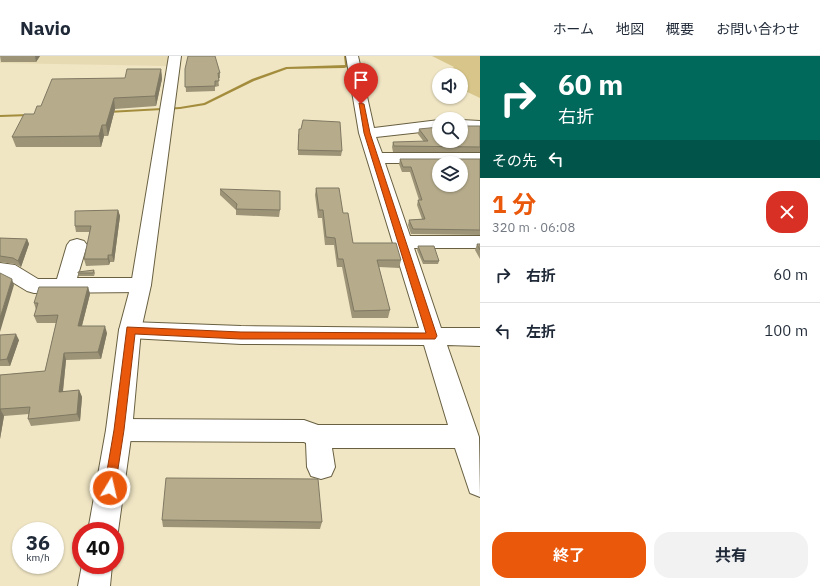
<!DOCTYPE html>
<html lang="ja">
<meta charset="utf-8">
<style>
body{margin:0;font-family:"IBM Plex Sans","Noto Sans JP",sans-serif;background:#f2f2f3;color:#1f2937;height:100vh;display:flex;flex-direction:column;font-size:15px;white-space:nowrap}
*{box-sizing:border-box;margin:0}
p{font-size:13px;color:#747a83}
.icon{flex:none;width:22px;height:22px;fill:none;stroke:currentColor;stroke-width:2;stroke-linecap:round;stroke-linejoin:round}
.map{position:relative;flex:1;overflow:hidden}
.drawer{display:flex;flex-direction:column;background:#fff;width:340px}
.drawer>*{flex:none}
.top-card{background:#00695c;color:#fff;overflow:hidden}
.tools{position:absolute;left:432px;top:12px;display:grid;gap:8px}
.tools a{display:grid;place-items:center;width:36px;height:36px;border-radius:50%;background:#fff;box-shadow:0 1px 3px #0004;font-size:20px}
.speed{position:absolute;left:12px;top:466px;display:flex;gap:8px;font-size:20px;font-weight:700;text-align:center}
.speed>*{display:grid;place-content:center;width:52px;height:52px;border-radius:50%;background:#fff;box-shadow:0 1px 3px #0004;line-height:1}
.speed small{font-size:10px;font-weight:400}
.speed .limit{border:6px solid #d22;background:#fff;color:#111}
.pin{position:absolute;display:grid;place-items:center;width:34px;height:34px;color:#fff;margin:-41px -17px;border-radius:50% 50% 50% 0;rotate:-45deg;box-shadow:0 0 4px #0007}
.pin .icon{rotate:45deg}
.me{position:absolute;width:44px;margin:-22px;rotate:9deg;stroke-linejoin:round;filter:drop-shadow(0 0 3px #0008)}
.turn{display:flex;align-items:center;gap:14px;height:84px;padding:0 12px;font-size:18px}
.turn .icon{width:52px;height:52px;stroke-width:2.5}
.turn b{display:block;font-size:28px;line-height:34px}
.then{display:flex;align-items:center;height:38px;padding:0 12px;background:#0003;gap:8px;font-size:15px}
.round{display:grid;place-items:center;flex:none;width:42px;height:42px;border-radius:16px;background:#f2f2f3}
.headline{display:flex;align-items:center;justify-content:space-between;height:68px;padding:0 12px}
h1{font-size:24px;font-weight:700;line-height:30px;color:#ea580c}
.action{display:flex;gap:8px;margin-top:auto;padding:8px 12px}
.action a{flex:1;height:46px;border-radius:16px;background:#ea580c;color:#fff;font-size:16px;font-weight:700;line-height:46px;text-align:center}
.action a+a{background:#f2f2f3;color:#1f2937}
ul{padding:0;list-style:none}
li{display:flex;align-items:center;gap:12px;height:56px;padding:0 12px;border-top:1px solid #e0e1e3}
li div{flex:1}
li b{display:block;font-size:15px}
li em{font-style:normal}
header{display:flex;align-items:center;gap:24px;box-sizing:border-box;height:56px;padding:0 20px;background:#fff;border-bottom:1px solid #e0e1e3}
header strong{font-size:19px}
nav{display:flex;gap:22px;margin-inline-start:auto;font-size:14px}
main{display:flex;flex:1;min-height:0}
.map>svg:first-child{display:block}
.built{fill:#e6dab2}
.green{fill:#d7c589}
.lines{fill:none;stroke-linecap:round;stroke-linejoin:round}
.stream{fill:#a38d3d;fill-rule:evenodd}
.minor-casing{stroke:#696042;stroke-width:2}
.tertiary-casing{stroke:#696042;stroke-width:2}
.minor{fill:#fff;fill-rule:evenodd}
.tertiary{fill:#fff;fill-rule:evenodd}
.wall{fill:#9d9478}
.shaded-wall{fill:#7f7862}
.building{fill:#b6ac8c;stroke:#7f7862;fill-rule:evenodd}
.route{fill:#ea580c;stroke:#983908}
</style>
<header>
<strong>Navio</strong>
<nav><a>ホーム</a><a>地図</a><a>概要</a><a>お問い合わせ</a></nav>
</header>
<main>
<div class="map">
<svg width="480" height="530" viewBox="0 0 480 530">
<rect width="100%" height="100%" fill="#f0e6c4"/>
<path class="built" d="M1,0H169L167,10L0,7Z"/>
<path class="green" d="M432,0H480V42L461,33V19H443L454,11Z"/>
<g class="lines">
<path class="stream" d="M344,0H348V11L344,12L287,13L254,25L205,49L180,53L108,57L106,56L108,55L180,51L204,47L252,23L286,11L345,9Z
M29,58H30V60L0,61V59Z"/>
<defs>
<path id="minor" d="M346,0H358L374,72L439,64V74L376,81L382,97H480V107H385L410,180H480V192H414L441,272H480V290L447,289L479,381L480,441L470,437L455,392H332L335,411L331,420L321,423L311,420L307,411L306,387L304,386L119,385L110,382L106,374L110,366L119,363L304,364L318,369H448L424,289L241,288L130,282L122,280L119,274L122,268L130,266L241,270L419,272L359,77Z
M461,64L480,65V75L461,74Z
M77,183L84,185L87,189L77,222H141L148,224L151,229L148,234L141,236L34,237L27,235L4,221H0V207L15,209L38,223H57L67,189L70,185Z"/>
<path id="tertiary" d="M169,0H181L151,229L141,274L132,374L118,475L115,481V475H88L106,374L119,274L131,229Z
M82,509H112L110,530H78Z"/>
</defs>
<use href="#minor" class="minor-casing"/>
<use href="#tertiary" class="tertiary-casing"/>
<use href="#minor" class="minor"/>
<use href="#tertiary" class="tertiary"/>
</g>
<path class="wall" d="M0,0H40L36,6H1Z
M161,13L162,23L156,50L115,53L108,80H104L101,91H16L12,81L41,50Z
M185,13L220,17V22H218L219,30L215,31V35L186,36Z
M480,70V96H393L392,91L393,86H424L418,78L419,73Z
M298,78L342,95L341,100L298,99Z
M400,103H480V179L411,178L408,169L409,164L422,163L417,149L418,144H419L410,116H402L399,108Z
M316,132L343,157L353,187L401,204L399,212L379,211L390,254L388,262H352L342,211H337L334,189H325L322,162H318L315,139Z
M220,133L280,154L279,161L236,159V154L220,139Z
M118,154L120,160L114,206H110L109,209L86,210L84,203L90,176H76L75,170Z
M0,182L27,183L29,188L21,211L15,208L0,206Z
M477,188H480V203L475,194Z
M418,190L439,205L438,208H423L417,194Z
M94,214L95,217L94,220H79L78,217Z
M88,231L90,238L82,270L107,277L101,303L66,304L63,336L79,334L82,341L80,365L31,370L28,363L29,358L4,360L0,383V319L45,315L56,267H37L34,260L36,254L34,247Z
M0,279L19,284L10,310H0Z
M162,464L322,466L320,473L163,471Z"/>
<path class="shaded-wall" d="M35,0H40L36,6Z
M161,13L162,23L156,50L155,40Z
M114,42L115,53L108,80L106,69Z
M102,69L104,80L101,91L99,80Z
M118,154L120,160L114,206L112,199Z
M27,183L29,188L21,211L18,205Z
M108,199L110,206L109,209L108,203Z
M12,223L14,229L0,276V262Z
M88,231L90,238L80,277L78,270Z
M105,270L107,277L101,303L98,296Z
M16,278L19,284L10,310L7,303Z
M64,297L66,304L62,343L59,336Z
M79,334L82,341L80,365L77,358Z
M0,353L4,360L0,383Z"/>
<path class="building" d="M188,0H215L220,17H218L219,25H215V30L185,31V13Z
M127,13H161L155,40L114,42L106,69H102L99,80L12,81L24,58H34L37,50H41L52,23L125,22Z
M303,64L340,66L342,95L298,94L299,73H301Z
M461,70H480V91L394,90L393,86L428,85L419,73L439,71V85H461Z
M400,103H480V174L413,173L409,164L425,163L418,144H422L411,111H403ZM439,107H461V129H439Z
M316,132H339L343,157H348L353,187H396L401,204H377L390,254L354,255L343,203H338L335,182L326,181L323,154H319Z
M220,133L280,135V154L236,153L237,148Z
M118,154L112,199H108V203H84L91,170H75V155Z
M0,182L27,183L18,205L13,202L0,200Z
M477,188H480V194Z
M418,190H434L439,205H424Z
M94,214L93,217H78V216Z
M0,217L12,223L0,262Z
M39,231H88L78,270H105L98,296L64,297L59,336L79,334L77,358L28,363L30,351L0,353V355V319L45,315L58,259L34,260L38,247H34Z
M16,278L7,303L0,304V279Z
M166,422L318,423L322,466L162,464Z"/>
<path class="route" d="M359,47L364,48L370,77L437,280L435,283H241L135,278L124,374L115,432L114,435L110,437L106,435L104,432L114,374L127,271L241,276L426,277L364,77Z"/>
</svg>
<div class="tools">
<a><svg class="icon" aria-label="sound" viewBox="0 0 24 24"><path d="M4 9h4l5-4v14l-5-4H4zM17 9q2 3 0 6"/></svg></a>
<a><svg class="icon" aria-label="search" viewBox="0 0 24 24"><circle cx="10" cy="10" r="6"/><path d="M15 15l6 6"/></svg></a>
<a><svg class="icon" aria-label="layers" viewBox="0 0 24 24"><path d="M12 4l9 5-9 5-9-5zM3 14l9 5 9-5"/></svg></a>
</div>
<div class="speed"><div>36<small>km/h</small></div><div class="limit">40</div></div>
<div class="pin" style="left:361px;top:48px;background:#d93025"><svg class="icon" aria-label="arrive" viewBox="0 0 24 24"><path d="M6 21V4h12l-3 4 3 4H6"/></svg></div>
<svg class="me" style="left:110px;top:432px" viewBox="-20 -20 40 40"><circle r="17" fill="#ea580c" stroke="#fff" stroke-width="3"/><path d="M0-11L8 9 0 5-8 9z" fill="#fff"/></svg>
</div>
<section class="drawer">
<div class="top-card">
<div class="turn"><svg class="icon" aria-label="right" viewBox="0 0 24 24"><path d="M7 20v-9h11M14 6l5 5-5 5"/></svg><div><b>60 m</b>右折</div></div>
<div class="then">その先<svg class="icon" aria-label="left" viewBox="0 0 24 24"><path d="M17 20v-9H6M10 6l-5 5 5 5"/></svg></div>
</div>
<div class="headline"><div><h1>1 分</h1><p>320 m · 06:08</p></div><a class="round" style="background:#d93025;color:#fff"><svg class="icon" aria-label="close" viewBox="0 0 24 24"><path d="M6 6l12 12M18 6L6 18"/></svg></a></div>
<ul>
<li><svg class="icon" aria-label="right" viewBox="0 0 24 24"><path d="M7 20v-9h11M14 6l5 5-5 5"/></svg><div><b>右折</b></div><em>60 m</em></li>
<li><svg class="icon" aria-label="left" viewBox="0 0 24 24"><path d="M17 20v-9H6M10 6l-5 5 5 5"/></svg><div><b>左折</b></div><em>100 m</em></li>
</ul>
<div class="action"><a>終了</a><a>共有</a></div>
</section>
</main>
